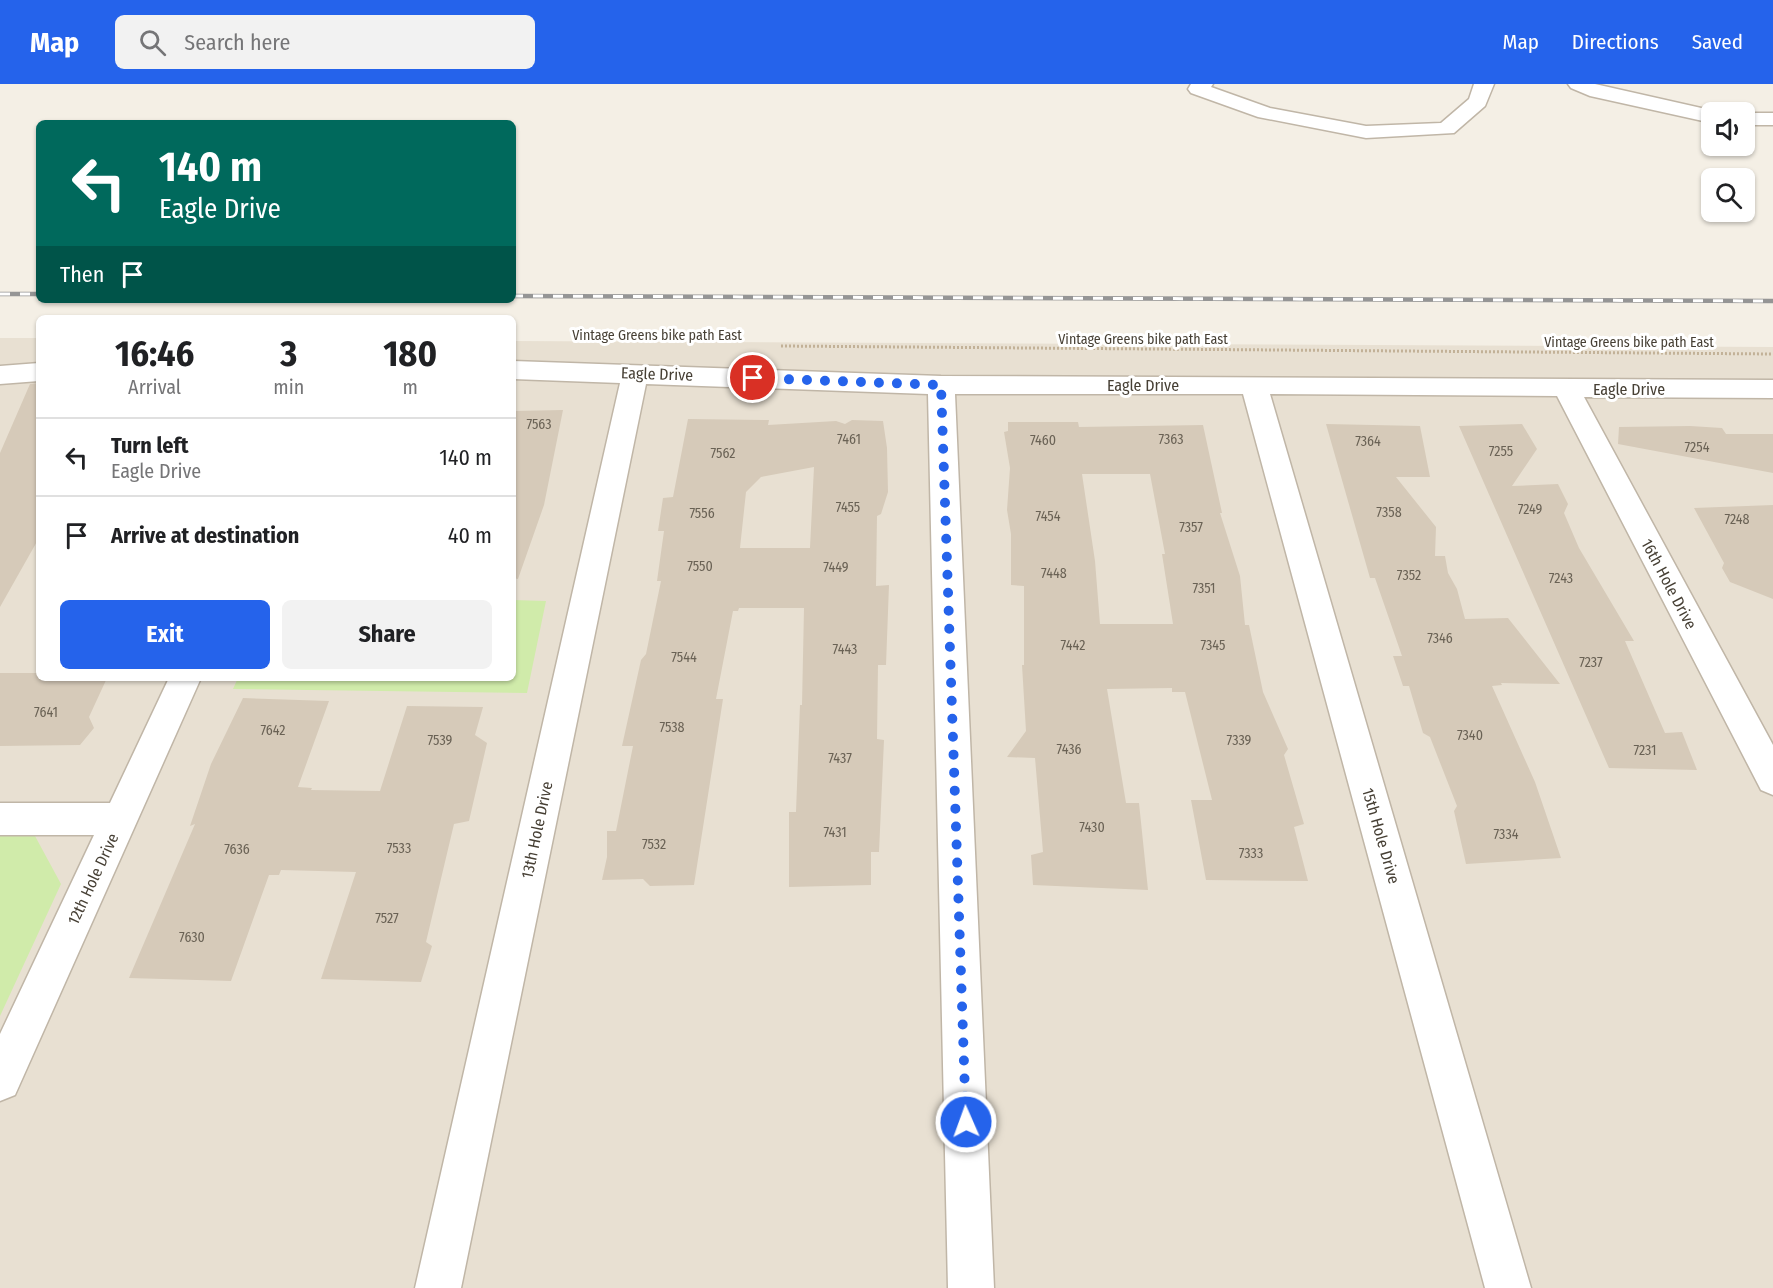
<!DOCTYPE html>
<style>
body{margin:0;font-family:"Fira Sans Condensed",sans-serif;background:#f2f2f2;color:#202124;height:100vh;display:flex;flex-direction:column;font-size:22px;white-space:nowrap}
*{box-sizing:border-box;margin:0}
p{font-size:20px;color:#757577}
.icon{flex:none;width:33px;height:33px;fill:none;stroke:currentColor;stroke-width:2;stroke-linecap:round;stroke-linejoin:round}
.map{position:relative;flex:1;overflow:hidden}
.side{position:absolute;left:36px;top:231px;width:480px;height:366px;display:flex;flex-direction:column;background:#fff;border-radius:9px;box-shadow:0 2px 4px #0004}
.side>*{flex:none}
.top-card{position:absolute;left:36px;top:36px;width:480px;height:183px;border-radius:9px;box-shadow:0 2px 4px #0004;background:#00695c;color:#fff;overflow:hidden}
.fabs{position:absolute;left:1701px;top:18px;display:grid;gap:12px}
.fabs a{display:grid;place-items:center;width:54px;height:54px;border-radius:9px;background:#fff;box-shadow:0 2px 4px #0004;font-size:30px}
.pin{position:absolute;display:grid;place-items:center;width:51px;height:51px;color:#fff;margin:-26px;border:3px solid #fff;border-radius:50%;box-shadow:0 2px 6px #0007}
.me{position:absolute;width:66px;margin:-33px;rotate:358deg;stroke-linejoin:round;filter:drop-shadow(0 0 4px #0008)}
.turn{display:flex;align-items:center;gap:21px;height:126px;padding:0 24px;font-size:27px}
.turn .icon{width:78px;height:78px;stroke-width:2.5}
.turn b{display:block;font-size:42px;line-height:51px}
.then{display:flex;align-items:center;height:57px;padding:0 24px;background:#0003;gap:12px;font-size:22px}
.eta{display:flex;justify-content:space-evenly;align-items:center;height:102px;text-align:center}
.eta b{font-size:36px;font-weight:700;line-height:42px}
.button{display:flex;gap:12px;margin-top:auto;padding:12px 24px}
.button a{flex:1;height:69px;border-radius:9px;background:#2563eb;color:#fff;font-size:24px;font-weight:700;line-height:69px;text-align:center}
.button a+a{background:#f2f2f2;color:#202124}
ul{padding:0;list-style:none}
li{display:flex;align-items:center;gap:18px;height:78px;padding:0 24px;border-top:2px solid #e0e0e0}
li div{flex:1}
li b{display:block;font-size:22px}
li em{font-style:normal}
header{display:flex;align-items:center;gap:36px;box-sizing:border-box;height:84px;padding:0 30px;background:#2563eb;color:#fff}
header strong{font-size:28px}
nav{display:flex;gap:33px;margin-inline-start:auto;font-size:21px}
.search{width:420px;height:54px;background:#f2f2f2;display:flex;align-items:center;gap:15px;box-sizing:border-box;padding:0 21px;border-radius:9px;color:#757577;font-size:22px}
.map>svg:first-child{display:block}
.residential{fill:#e8e0d2}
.green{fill:#d0ebaa}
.building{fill:#d6cab9;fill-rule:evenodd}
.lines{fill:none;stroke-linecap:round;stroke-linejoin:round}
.minor-casing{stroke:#c0b6a7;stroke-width:3}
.path{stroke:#c2b197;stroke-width:3;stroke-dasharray:2 2;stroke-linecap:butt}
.minor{fill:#fff;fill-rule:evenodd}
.rail-casing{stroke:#959595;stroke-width:4.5}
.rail{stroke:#fff;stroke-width:3;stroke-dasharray:10;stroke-linecap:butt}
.route{stroke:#2563eb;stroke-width:10;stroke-dasharray:0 18}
.labels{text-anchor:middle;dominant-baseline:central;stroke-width:6;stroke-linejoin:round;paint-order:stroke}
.far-street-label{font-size:14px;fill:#463f34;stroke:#fff}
.number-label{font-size:14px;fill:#6a6255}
.street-label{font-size:16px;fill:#463f34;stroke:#fff}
</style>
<header>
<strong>Map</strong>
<div class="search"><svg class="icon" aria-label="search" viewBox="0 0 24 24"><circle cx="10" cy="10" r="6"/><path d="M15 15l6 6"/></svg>Search here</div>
<nav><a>Map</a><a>Directions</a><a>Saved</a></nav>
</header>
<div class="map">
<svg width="1773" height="1204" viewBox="0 0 1773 1204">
<rect width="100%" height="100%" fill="#f4efe5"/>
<path class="residential" d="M0,254H39V594H513V257L1773,263V1204H0Z"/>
<path class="green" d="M513,516L546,517L527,609L233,605L238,594H513Z
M0,752H35L61,800L0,932Z"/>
<path class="building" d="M39,299V454L0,523V369L30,300Z
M563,326L544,421L518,495L513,494V327Z
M688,335L769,336L768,341L836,337L845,340L852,336L883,337L887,364L888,408L881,430L877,432L876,502L889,501L886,581H878L877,655L884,656L879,768H871V801L789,803V728H796L800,621H802L804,524H739L738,527H733L716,615H723L694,801L650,802L643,795L602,796L607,773V747H616L633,662H622L641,576L646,570L661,497H657L664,447H658L663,414L673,413ZM814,383L810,464H740L746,408L761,393Z
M1008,338H1078L1079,343L1203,341L1222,429H1220L1240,492L1245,541H1249L1263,608L1288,665L1284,671L1304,740L1294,743L1308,797L1206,796L1191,716H1212L1185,608H1172V604L1107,605L1126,719H1139L1148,806L1033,801L1031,771L1043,768L1035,674L1007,673L1026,647L1022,581H1024V502L1011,501V450L1007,426L1010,384L1004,348L1008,347ZM1082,390H1150L1165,470H1162L1173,540H1100L1095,477Z
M1326,340L1420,342L1430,393H1396L1436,443L1435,472H1445L1448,489L1457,505L1465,535L1508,534L1560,600L1501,599L1502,601L1492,602L1535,698L1561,774L1466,780L1454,727L1457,722L1430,653L1423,649L1409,602H1403L1393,572H1402L1375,494H1370Z
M1522,340L1537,365L1512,402L1558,400L1568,420L1564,429L1579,464L1634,557H1625L1665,649L1682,648L1697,686L1609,684L1459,342Z
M1690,342L1722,344L1726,350H1773V389L1618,360L1619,343Z
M1773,421V515L1730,498L1722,484L1724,479L1694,424Z
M0,589H39V594H107L89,633L94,644L80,661L0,662Z
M243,614L329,617L298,703L312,704L311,706L380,707L407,622L483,623L475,651L487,659L469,737L454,740L426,858L432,862L421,898L321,895L356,788L281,786L279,791H269L231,897L129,894L195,740L190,742L211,680Z"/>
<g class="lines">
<defs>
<path id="minor" d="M1191,0H1213L1211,3L1270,24L1366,42L1441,39L1469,15L1474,0H1494L1485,22L1454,49L1366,54L1258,33L1191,9L1188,5Z
M1568,0H1595L1719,28H1712V39L1590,12L1571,4Z
M1744,29H1773V41H1744Z
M513,277L941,292L1773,296V314L1584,313L1773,661V711L1761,706L1557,312L1270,310L1531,1204H1485L1243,310H955L994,1204H948L928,310L646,300L461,1204H415L620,299L513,295Z
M39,279V297L0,300V282Z
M169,594H201L15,1011L0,1017V950L94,751H0V719H110Z"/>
</defs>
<use href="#minor" class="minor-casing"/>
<path class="path" d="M781,262L1773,270"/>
<use href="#minor" class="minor"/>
<defs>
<path id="rail" d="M0,210H39
M513,212L1773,217"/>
</defs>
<use href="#rail" class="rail-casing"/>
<use href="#rail" class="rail"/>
</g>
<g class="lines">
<path class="route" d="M753,294L941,301L966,1038"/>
</g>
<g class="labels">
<g class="far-street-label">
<text x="657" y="251">Vintage Greens bike path East</text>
<text x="1143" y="255">Vintage Greens bike path East</text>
<text x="1629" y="258">Vintage Greens bike path East</text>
</g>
<g class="number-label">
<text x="539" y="340">7563</text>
<text x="849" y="355">7461</text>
<text x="1171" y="355">7363</text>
<text x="1043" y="356">7460</text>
<text x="1368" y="357">7364</text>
<text x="1697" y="363">7254</text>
<text x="1501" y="367">7255</text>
<text x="723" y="369">7562</text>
<text x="848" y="423">7455</text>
<text x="1530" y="425">7249</text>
<text x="1389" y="428">7358</text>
<text x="702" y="429">7556</text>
<text x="1048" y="432">7454</text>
<text x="1737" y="435">7248</text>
<text x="1191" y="443">7357</text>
<text x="700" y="482">7550</text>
<text x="836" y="483">7449</text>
<text x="1054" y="489">7448</text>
<text x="1409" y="491">7352</text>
<text x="1561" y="494">7243</text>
<text x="1204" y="504">7351</text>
<text x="1440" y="554">7346</text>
<text x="1073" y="561">7442</text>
<text x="1213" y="561">7345</text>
<text x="845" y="565">7443</text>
<text x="684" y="573">7544</text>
<text x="1591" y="578">7237</text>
<text x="46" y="628">7641</text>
<text x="672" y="643">7538</text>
<text x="273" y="646">7642</text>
<text x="1470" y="651">7340</text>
<text x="440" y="656">7539</text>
<text x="1239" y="656">7339</text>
<text x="1069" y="665">7436</text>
<text x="1645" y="666">7231</text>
<text x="840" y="674">7437</text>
<text x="1092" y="743">7430</text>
<text x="835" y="748">7431</text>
<text x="1506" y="750">7334</text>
<text x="654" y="760">7532</text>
<text x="399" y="764">7533</text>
<text x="237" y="765">7636</text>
<text x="1251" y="769">7333</text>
<text x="387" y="834">7527</text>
<text x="192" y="853">7630</text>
</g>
<g class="street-label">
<text transform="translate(657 290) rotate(2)">Eagle Drive</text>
<text x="1143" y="301">Eagle Drive</text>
<text x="1629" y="305">Eagle Drive</text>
<text transform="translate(1669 500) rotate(62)">16th Hole Drive</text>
<text transform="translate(537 746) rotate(-78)">13th Hole Drive</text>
<text transform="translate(1381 752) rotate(74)">15th Hole Drive</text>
<text transform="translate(93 795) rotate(-65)">12th Hole Drive</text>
</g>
</g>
</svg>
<div class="fabs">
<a><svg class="icon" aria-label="sound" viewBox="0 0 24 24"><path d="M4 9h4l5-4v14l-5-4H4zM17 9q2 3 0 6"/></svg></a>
<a><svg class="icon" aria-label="search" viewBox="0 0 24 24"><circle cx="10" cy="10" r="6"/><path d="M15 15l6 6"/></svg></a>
</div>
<div class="pin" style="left:753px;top:294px;background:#d93025"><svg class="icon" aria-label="arrive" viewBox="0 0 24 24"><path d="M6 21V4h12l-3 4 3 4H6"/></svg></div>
<svg class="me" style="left:966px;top:1038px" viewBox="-20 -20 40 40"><circle r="17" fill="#2563eb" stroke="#fff" stroke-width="3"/><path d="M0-11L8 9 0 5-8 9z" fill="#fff"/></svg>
<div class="top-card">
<div class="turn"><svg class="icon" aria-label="left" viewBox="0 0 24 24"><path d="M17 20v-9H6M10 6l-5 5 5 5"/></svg><div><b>140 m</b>Eagle Drive</div></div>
<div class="then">Then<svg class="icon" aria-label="arrive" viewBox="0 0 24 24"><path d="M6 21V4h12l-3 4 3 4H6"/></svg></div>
</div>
<section class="side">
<div class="eta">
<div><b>16:46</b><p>Arrival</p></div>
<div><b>3</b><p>min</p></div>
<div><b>180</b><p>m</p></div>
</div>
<ul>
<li><svg class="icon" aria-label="left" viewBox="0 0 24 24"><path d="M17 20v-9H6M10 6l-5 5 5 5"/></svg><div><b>Turn left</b><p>Eagle Drive</p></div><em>140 m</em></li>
<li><svg class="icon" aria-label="arrive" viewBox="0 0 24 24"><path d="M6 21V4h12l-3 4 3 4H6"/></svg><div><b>Arrive at destination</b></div><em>40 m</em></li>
</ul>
<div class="button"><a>Exit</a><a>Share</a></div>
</section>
</div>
